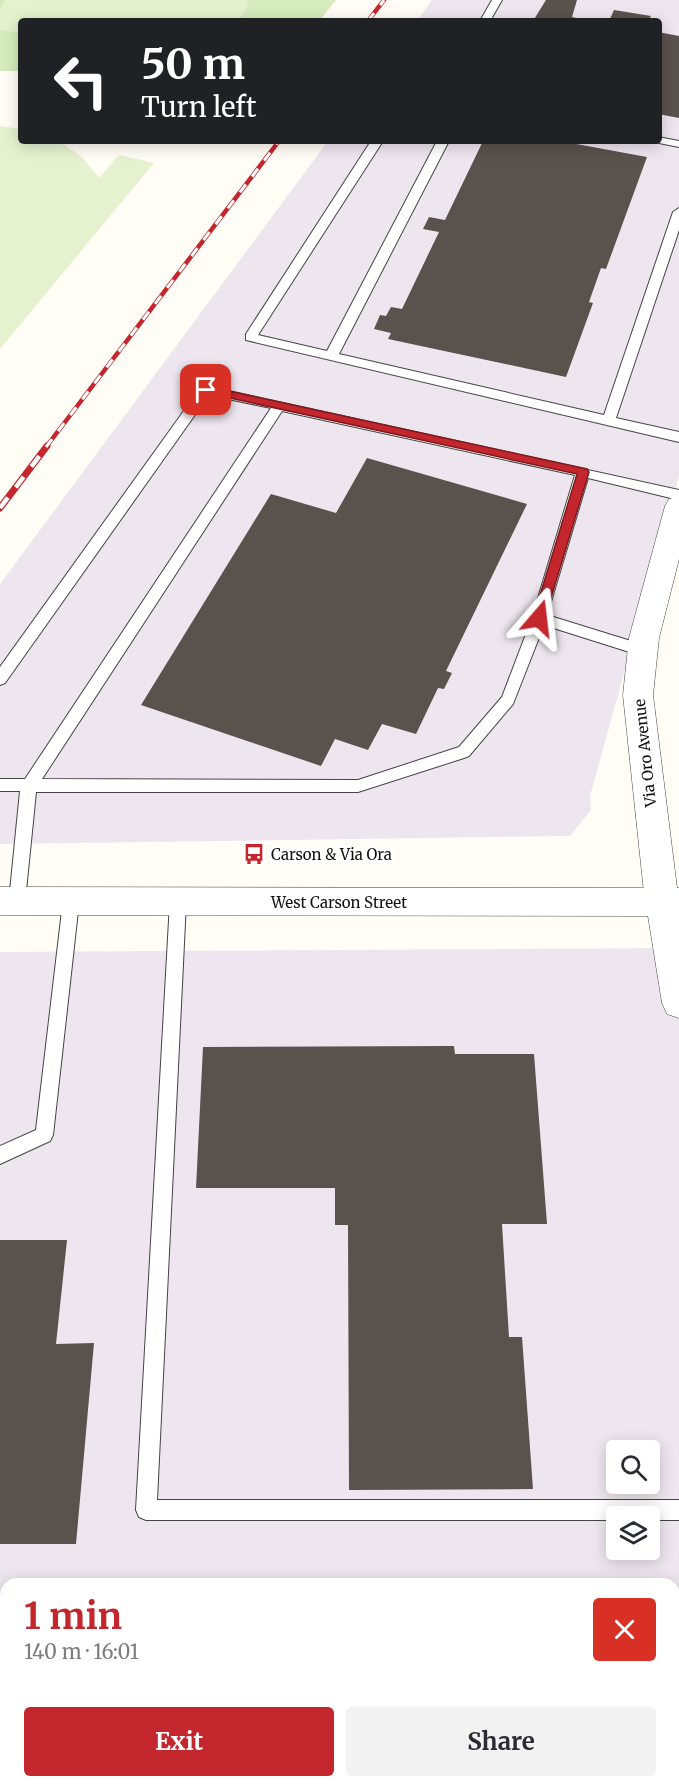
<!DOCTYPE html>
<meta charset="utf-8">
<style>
body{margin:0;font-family:Merriweather,serif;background:#f2f2f3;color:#2b2b33;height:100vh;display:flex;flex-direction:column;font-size:22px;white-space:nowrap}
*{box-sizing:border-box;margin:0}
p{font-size:20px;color:#7c7c81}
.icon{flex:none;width:33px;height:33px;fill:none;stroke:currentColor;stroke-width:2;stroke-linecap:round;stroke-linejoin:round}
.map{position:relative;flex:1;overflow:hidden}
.details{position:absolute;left:0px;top:1578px;width:680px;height:210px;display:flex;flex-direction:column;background:#fff;border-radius:18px 18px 0 0;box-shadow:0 3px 15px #0003}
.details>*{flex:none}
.hud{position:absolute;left:18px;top:18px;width:644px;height:126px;border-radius:6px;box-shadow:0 3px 15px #0003;background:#202124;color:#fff;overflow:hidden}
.tools{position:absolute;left:606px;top:1440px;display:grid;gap:12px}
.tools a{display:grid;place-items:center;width:54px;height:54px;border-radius:6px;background:#fff;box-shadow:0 3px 15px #0003;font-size:30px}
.pin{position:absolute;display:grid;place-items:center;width:51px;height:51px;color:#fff;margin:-26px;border-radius:12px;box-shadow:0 3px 9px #0006}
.me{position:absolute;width:66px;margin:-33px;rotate:17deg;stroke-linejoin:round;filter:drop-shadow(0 0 4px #0008)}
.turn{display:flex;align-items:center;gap:21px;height:126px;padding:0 24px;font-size:27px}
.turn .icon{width:78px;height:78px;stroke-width:2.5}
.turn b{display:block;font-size:42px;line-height:51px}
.round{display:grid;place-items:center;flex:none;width:63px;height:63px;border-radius:6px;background:#f2f2f3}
.head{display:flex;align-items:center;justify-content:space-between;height:102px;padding:0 24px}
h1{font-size:36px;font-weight:700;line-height:45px;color:#c4262e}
.cta{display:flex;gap:12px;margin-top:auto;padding:12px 24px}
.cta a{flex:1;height:69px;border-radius:6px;background:#c4262e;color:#fff;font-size:24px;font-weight:700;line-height:69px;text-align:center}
.cta a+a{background:#f2f2f3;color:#2b2b33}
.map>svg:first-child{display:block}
.industrial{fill:#eee6ef;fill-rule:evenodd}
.green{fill:#d5ebbd}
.pitch{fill:#e6f2cf}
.building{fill:#5a524d}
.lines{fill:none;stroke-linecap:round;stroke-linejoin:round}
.service-casing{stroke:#444;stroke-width:2}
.minor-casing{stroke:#444;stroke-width:1}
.tertiary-casing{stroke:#444;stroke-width:1}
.service{fill:#fff;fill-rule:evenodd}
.minor{fill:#fff;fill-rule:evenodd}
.tertiary{fill:#fff;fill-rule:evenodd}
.rail-far1-casing{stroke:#c4262e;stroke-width:4.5}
.rail-casing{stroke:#c4262e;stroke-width:7}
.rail-far1{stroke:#fff;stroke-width:3;stroke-dasharray:10;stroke-linecap:butt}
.rail{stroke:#fff;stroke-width:4.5;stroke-dasharray:13;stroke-linecap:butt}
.route{fill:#c4262e;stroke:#7f191e;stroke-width:1.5}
.labels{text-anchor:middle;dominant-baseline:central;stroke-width:6;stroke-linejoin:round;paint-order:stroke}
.street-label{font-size:15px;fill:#111;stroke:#fff}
.poi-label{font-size:15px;fill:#111;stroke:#fff;text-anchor:start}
</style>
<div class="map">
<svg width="679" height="1788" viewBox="0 0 679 1788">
<rect width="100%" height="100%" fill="#fffdf5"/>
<path class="industrial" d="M432,0H679V476L590,796L591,810L570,836L0,844V584L328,141H658V21H417Z
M679,948V1788H0V952ZM616,1450H650V1484H616ZM616,1516H650V1550H616ZM6,1584H674V1782H6Z"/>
<path class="green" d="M0,0H336L319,21H21V71H0Z"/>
<path class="pitch" d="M5,0H247L248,5L239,21H21V33L0,30V10Z
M0,126L21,129V141L60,142L82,157L99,178L119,155L154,163L0,349Z"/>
<path class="building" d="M546,0H577L572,17L588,21H533Z
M614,10L651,16L648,21H609Z
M658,32L679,36V118L658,114Z
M483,141H560L647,157L606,269L601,268L589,302L593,303L566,377L388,339L391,333L374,329L380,315L386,316L391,307L402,309L439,232L423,229L429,217L445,220Z
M367,458L527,504L446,671L452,673L444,689L438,688L416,734L382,724L368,750L335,739L321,766L141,705L271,494L336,513Z
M454,1046L455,1054H534L547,1224H502L509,1337H522L533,1489L349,1490L348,1225H335V1188H196L203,1047Z
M0,1240H67L56,1344L94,1343L76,1544H0Z"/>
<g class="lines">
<defs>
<path id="service" d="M492,0H502L490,21H480Z
M658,137L679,141V147L654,142L658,141Z
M371,141H383L258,335L327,351L437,141H449L339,354L604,415L673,212L679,208V230L616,418L679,432V442L246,340V334Z
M206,386L679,490V500L588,478L547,615L647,646L649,650L642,656L544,625L513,704L469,756L464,758L358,792H36L25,901L23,906L17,908L11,906L9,901L20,791H0V779H25L271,408L209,395L5,683L0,685V667L201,387ZM282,411L575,475L532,618L502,697L459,747L358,780L42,779Z
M71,895L77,897L79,902L53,1135L50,1141L0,1164V1146L36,1130L63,902L65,897Z
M178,895L184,897L186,902L157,1500H679V1520H650V1516H616V1520H146L139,1517L136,1510L170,902L172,897Z"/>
<path id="minor" d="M679,496V559L659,638L653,695L677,888H679V916H662L650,912L645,902L623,695L629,638L665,506L669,499Z"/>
<path id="tertiary" d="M0,887L662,888L674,892L679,905V1018L667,1014L662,1003L648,916L0,915Z"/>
</defs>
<use href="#service" class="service-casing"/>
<use href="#minor" class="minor-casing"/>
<use href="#tertiary" class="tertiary-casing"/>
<use href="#service" class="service"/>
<use href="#minor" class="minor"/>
<use href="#tertiary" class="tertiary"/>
<defs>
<path id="rail-far1" d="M368,21L384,0
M46,447L279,141"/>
<path id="rail" d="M0,508L47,446"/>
</defs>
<use href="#rail-far1" class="rail-far1-casing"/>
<use href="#rail" class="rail-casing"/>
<use href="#rail-far1" class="rail-far1"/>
<use href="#rail" class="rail"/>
</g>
<path class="route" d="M206,386L587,469L589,472L544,621L539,622L533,618L577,474L202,392V387Z"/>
<defs>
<symbol id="bus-bare" viewBox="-9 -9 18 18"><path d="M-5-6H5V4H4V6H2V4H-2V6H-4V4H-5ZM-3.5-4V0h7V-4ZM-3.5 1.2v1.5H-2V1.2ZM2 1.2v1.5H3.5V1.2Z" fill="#c4262e" stroke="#fff" stroke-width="2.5" paint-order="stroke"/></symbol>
</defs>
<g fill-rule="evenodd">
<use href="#bus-bare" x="239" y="839" width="30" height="30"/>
</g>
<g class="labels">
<g class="street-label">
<text transform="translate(645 753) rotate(-96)">Via Oro Avenue</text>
<text x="339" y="902">West Carson Street</text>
</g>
<g class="poi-label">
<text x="271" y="854">Carson &amp; Via Ora</text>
</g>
</g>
</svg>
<div class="tools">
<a><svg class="icon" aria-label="search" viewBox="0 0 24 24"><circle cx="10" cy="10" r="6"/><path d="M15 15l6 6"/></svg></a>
<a><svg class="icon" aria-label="layers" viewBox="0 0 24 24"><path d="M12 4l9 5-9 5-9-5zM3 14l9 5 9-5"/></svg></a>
</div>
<div class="pin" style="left:206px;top:390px;background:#d93025"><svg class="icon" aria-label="arrive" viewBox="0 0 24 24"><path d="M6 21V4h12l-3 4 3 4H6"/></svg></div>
<svg class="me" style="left:539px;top:618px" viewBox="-20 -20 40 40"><path d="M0-17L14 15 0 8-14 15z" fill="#c4262e" stroke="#fff" stroke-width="4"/></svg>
<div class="hud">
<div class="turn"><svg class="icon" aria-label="left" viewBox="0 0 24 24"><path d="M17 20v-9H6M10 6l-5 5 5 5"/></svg><div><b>50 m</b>Turn left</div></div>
</div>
<section class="details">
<div class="head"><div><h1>1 min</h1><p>140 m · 16:01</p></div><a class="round" style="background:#d93025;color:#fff"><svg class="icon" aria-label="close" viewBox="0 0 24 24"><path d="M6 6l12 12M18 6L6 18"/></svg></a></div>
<div class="cta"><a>Exit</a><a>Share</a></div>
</section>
</div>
